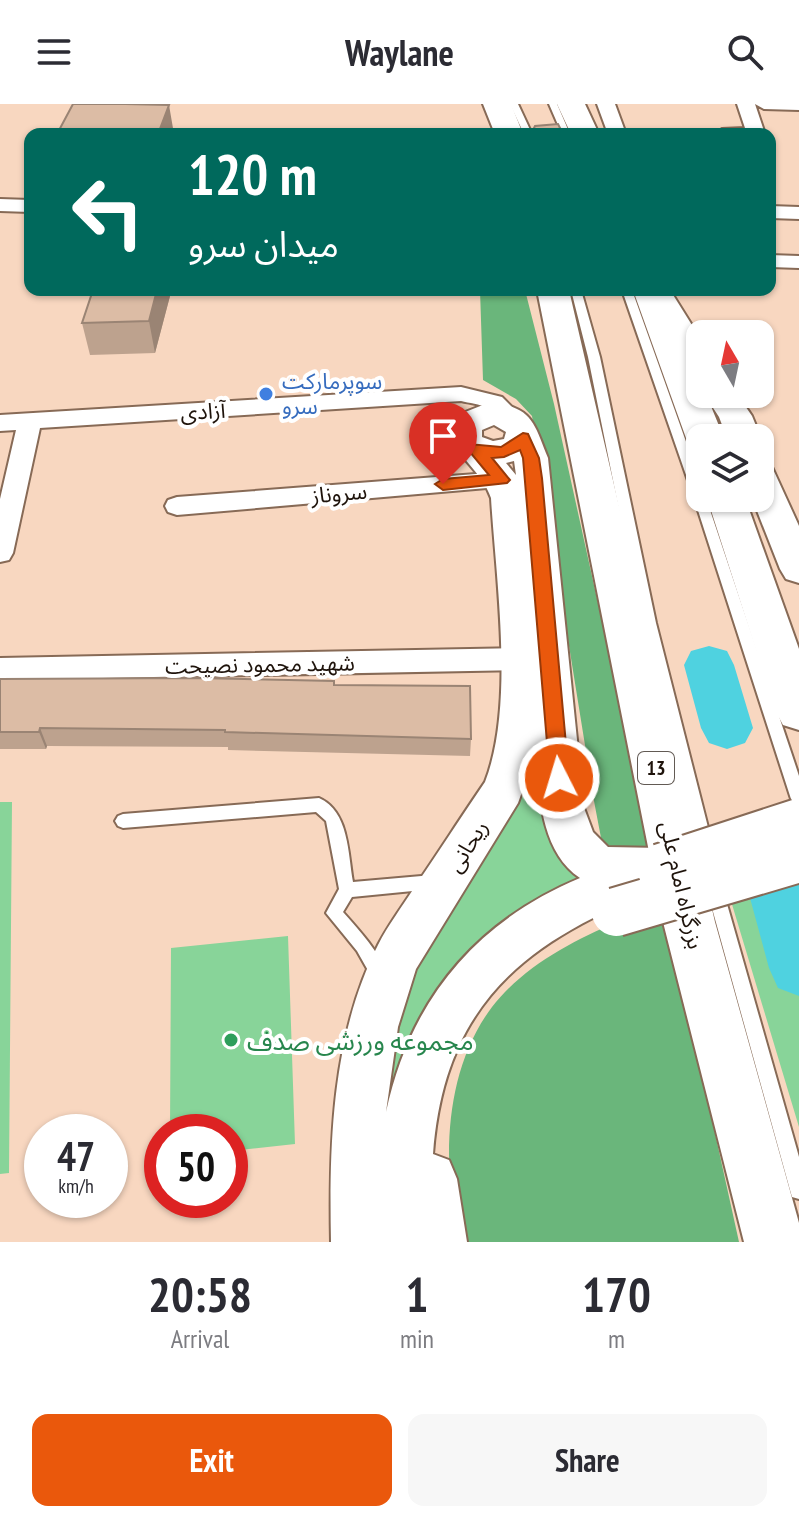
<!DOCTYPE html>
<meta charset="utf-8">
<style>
body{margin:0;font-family:"PT Sans Narrow","Noto Sans Arabic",sans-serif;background:#f7f7f7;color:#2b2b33;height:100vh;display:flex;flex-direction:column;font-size:30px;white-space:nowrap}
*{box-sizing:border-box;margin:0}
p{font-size:26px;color:#7c7c81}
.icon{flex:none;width:44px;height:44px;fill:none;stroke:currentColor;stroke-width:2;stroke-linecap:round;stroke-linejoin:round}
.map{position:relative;height:1138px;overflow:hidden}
.side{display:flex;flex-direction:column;background:#fff;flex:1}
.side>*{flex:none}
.hud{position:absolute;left:24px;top:24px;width:752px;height:168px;border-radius:16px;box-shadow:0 2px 6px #0004;background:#00695c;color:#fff;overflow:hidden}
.needle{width:52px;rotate:351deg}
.tools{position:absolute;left:686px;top:216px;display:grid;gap:16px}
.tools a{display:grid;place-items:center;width:88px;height:88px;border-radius:16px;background:#fff;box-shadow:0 2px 6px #0004;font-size:40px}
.speed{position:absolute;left:24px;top:1010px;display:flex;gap:16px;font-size:40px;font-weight:700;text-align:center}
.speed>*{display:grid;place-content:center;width:104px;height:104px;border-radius:50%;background:#fff;box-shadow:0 2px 6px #0004;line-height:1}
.speed small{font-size:20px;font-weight:400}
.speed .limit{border:12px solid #d22;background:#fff;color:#111}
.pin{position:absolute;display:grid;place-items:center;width:68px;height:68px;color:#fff;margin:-82px -34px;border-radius:50% 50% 50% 0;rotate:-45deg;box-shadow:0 0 8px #0007}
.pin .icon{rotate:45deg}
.me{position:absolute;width:88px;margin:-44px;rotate:355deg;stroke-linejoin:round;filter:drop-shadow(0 0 6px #0008)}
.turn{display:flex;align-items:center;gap:28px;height:168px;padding:0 32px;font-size:36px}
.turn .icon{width:104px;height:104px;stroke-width:2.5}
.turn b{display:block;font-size:56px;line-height:68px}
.eta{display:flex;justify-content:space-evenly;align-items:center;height:136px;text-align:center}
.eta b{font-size:48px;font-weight:600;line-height:56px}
.button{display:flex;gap:16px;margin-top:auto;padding:16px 32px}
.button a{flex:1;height:92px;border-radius:16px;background:#ea580c;color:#fff;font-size:32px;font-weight:600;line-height:92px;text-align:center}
.button a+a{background:#f7f7f7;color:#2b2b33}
header{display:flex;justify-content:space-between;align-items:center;height:104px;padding:0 32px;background:#fff;font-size:36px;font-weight:600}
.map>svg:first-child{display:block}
.green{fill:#88d499}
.forest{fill:#6ab67b}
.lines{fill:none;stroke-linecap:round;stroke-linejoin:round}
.river{fill:#4fd2e0;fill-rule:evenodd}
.service-casing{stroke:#876a56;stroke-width:4}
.minor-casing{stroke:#876a56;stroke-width:4}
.secondary-casing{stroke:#876a56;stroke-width:4}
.trunk-casing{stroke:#876a56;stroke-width:4}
.service{fill:#fff;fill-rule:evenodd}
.minor{fill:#fff;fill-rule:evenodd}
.secondary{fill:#fff;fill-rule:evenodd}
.trunk{fill:#fff;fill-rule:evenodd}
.secondary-bridge-casing{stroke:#876a56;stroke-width:52;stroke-linecap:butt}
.secondary-bridge{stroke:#fff;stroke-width:48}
.wall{fill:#bda28e}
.shaded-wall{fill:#9a8474}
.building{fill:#dcbca5;stroke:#9a8474;stroke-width:2}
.route{fill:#ea580c;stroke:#983908;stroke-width:2}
.shop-dot{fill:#3f7fe0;stroke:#fff;stroke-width:3}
.leisure-dot{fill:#2e9e5b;stroke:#fff;stroke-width:3}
.labels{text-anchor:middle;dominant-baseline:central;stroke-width:8;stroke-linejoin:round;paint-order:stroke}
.shield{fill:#fff;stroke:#625a54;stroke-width:2}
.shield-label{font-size:20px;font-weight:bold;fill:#1e130b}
.shop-label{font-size:22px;fill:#366cbe;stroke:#fff;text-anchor:start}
.street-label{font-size:22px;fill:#1e130b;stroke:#fff}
.near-leisure-label{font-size:26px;fill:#27864d;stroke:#fff;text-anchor:start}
</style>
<header><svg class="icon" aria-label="menu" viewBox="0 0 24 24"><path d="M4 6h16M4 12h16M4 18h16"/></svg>Waylane<svg class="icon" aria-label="search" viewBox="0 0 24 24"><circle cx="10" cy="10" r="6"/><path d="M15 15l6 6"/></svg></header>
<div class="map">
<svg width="799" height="1138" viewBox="0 0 799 1138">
<rect width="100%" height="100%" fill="#f8d7c0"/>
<path class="green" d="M534,627L591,771L486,850L377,1138L386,921Z
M0,698H12L9,1069L0,1070Z
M799,765V1023L728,787Z
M288,832L295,1040L230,1047V1028H170L171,844Z"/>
<path class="forest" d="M480,186H525L554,300L739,1138H459C442,1062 443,968 492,903C523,863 572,837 617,818L594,697L532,312L516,295L483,276Z"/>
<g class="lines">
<path class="river" d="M709,542L727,547L734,561L753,624L745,639L727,645L709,639L701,624L684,561L691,547Z
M779,768L799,775V892L778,884L769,864L750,794L759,776Z"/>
<defs>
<path id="service" d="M510,0H518L532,30H524Z
M549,0H557L570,30H562Z
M571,186H581L600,253L656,519L713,743L711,748L705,750L699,748L697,743L642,519L588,253Z
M622,186H632L700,377V394H706L799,672V701L794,700L791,695L694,394Z
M319,694C349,707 348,750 353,778L433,771L439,773L441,778L439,783L433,785L352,793L343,808C361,828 378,847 388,871L386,877L380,879L374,877L357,847L326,809L339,785L326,717L316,708L123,724L118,722L115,717L118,712L123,710Z
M715,779L721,781L723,786L799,1053V1095L792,1093L790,1086L707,786L709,781Z"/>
<path id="minor" d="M597,0H615L626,30H608Z
M737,0H755L765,30H720L722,25L745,24Z
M755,0H799V6L764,5Z
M0,95L30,96V108L0,107Z
M770,102L799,103V115L770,114Z
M770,151L799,152V164L770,163Z
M461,283L502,293L524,315L520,320C502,325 500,312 487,304C480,300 469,299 461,297L40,324L13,449L9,456L0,458V395L16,326L0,327V311Z
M502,368L511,370L514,376L511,382L177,411L168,408L165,402L168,396L177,393Z
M521,544L531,547L535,555L531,563L521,566L0,576V554Z"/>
<path id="secondary" d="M640,186H670L700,234V269L689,266Z
M704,290H737L752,312L761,334L760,335L727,334L719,313Z
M488,299C532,301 534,319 548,354L584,704L593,728L608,743L661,744L677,750L684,764L677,778C538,830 445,889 433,1050L449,1056L457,1075L467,1138H331C329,1038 332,932 378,841C388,821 402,803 414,784C438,749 461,713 485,678C515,601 496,477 491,394C482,368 459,354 447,330L455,312ZM494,321L506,328L504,335L493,337L482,333V326ZM514,357L516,371L506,359ZM536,648C539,691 541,748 580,774C475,818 410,897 386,1008L398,923L416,865L518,699Z
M760,359L772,363L799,422V479L786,475L780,465L752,394H760Z"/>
<path id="trunk" d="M483,0H511L523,30H495Z
M557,0H585L599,30H571Z
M537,186H569L715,818L799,1119V1138H744L663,818Z
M633,186H665L700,274V290H706L724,334H700V345L692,343L686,334Z
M707,394H745L799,545V626L783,621L776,608Z"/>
</defs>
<use href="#service" class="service-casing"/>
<use href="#minor" class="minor-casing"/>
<use href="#secondary" class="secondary-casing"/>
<use href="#trunk" class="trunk-casing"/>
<use href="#service" class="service"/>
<use href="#minor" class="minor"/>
<use href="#secondary" class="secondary"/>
<use href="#trunk" class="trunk"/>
<defs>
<path id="secondary-bridge" d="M661,764L799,719
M616,808L799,754"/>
</defs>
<use href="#secondary-bridge" class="secondary-bridge-casing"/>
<use href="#secondary-bridge" class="secondary-bridge"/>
</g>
<path class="wall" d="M93,186H169L170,192L155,249L90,251L82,219Z
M0,575L335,581L471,635L470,652L228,646V643L47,642L46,645H0Z"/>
<path class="shaded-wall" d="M169,1L174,30H158Z
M157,186H169L170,192L155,249L149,217Z
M40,624L47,642L46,645L39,628Z"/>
<path class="building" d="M73,0H125L169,1L158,30H57Z
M558,20L563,30H534L533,26L535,22Z
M93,186H157L149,217L82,219Z
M196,574L334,577V581L470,582L471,635L225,628V626L40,624L39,628H0V575Z"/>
<path class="route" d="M523,329L528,330L539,354L542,374L569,674L566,680L559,682L553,680L550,674L523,354L520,346L504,353L492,354L510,376L507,379L443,386L435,380L443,375L489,371L469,347V340L501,343Z"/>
<circle class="shop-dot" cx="266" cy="290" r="8"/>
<circle class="leisure-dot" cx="231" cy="936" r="8"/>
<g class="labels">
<rect class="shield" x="638" y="648" width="36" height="32" rx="6"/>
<g class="shield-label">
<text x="656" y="664">13</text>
</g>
<g class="shop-label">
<text x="282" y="277">سوپرمارکت<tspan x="282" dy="25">سرو</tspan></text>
</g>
<g class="street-label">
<text transform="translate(203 307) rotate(-3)">آزادی</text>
<text transform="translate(339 389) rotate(-5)">سروناز</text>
<text transform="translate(260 560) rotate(-1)">شهید محمود نصیحت</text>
<text transform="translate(467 742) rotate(-58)">ریحانی</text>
<text transform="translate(682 781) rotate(77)">بزرگراه امام علی</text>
</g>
<g class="near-leisure-label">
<text x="247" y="936">مجموعه ورزشی صدف</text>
</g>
</g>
</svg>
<div class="tools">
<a><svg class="needle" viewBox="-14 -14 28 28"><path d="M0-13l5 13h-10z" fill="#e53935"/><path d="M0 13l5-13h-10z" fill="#7c7c81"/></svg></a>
<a><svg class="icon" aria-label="layers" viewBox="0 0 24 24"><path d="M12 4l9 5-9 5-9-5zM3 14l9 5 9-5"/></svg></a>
</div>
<div class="speed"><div>47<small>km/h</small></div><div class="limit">50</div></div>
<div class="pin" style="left:443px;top:380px;background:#d93025"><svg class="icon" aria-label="arrive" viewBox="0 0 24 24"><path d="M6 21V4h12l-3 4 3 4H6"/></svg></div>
<svg class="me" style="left:559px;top:674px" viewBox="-20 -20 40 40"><circle r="17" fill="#ea580c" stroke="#fff" stroke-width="3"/><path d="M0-11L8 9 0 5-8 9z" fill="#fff"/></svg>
<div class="hud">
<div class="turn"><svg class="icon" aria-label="left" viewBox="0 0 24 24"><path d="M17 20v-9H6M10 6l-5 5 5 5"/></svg><div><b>120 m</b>میدان سرو</div></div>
</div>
</div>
<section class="side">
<div class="eta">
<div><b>20:58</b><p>Arrival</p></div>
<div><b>1</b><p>min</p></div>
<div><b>170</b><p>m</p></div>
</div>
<div class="button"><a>Exit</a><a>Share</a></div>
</section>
